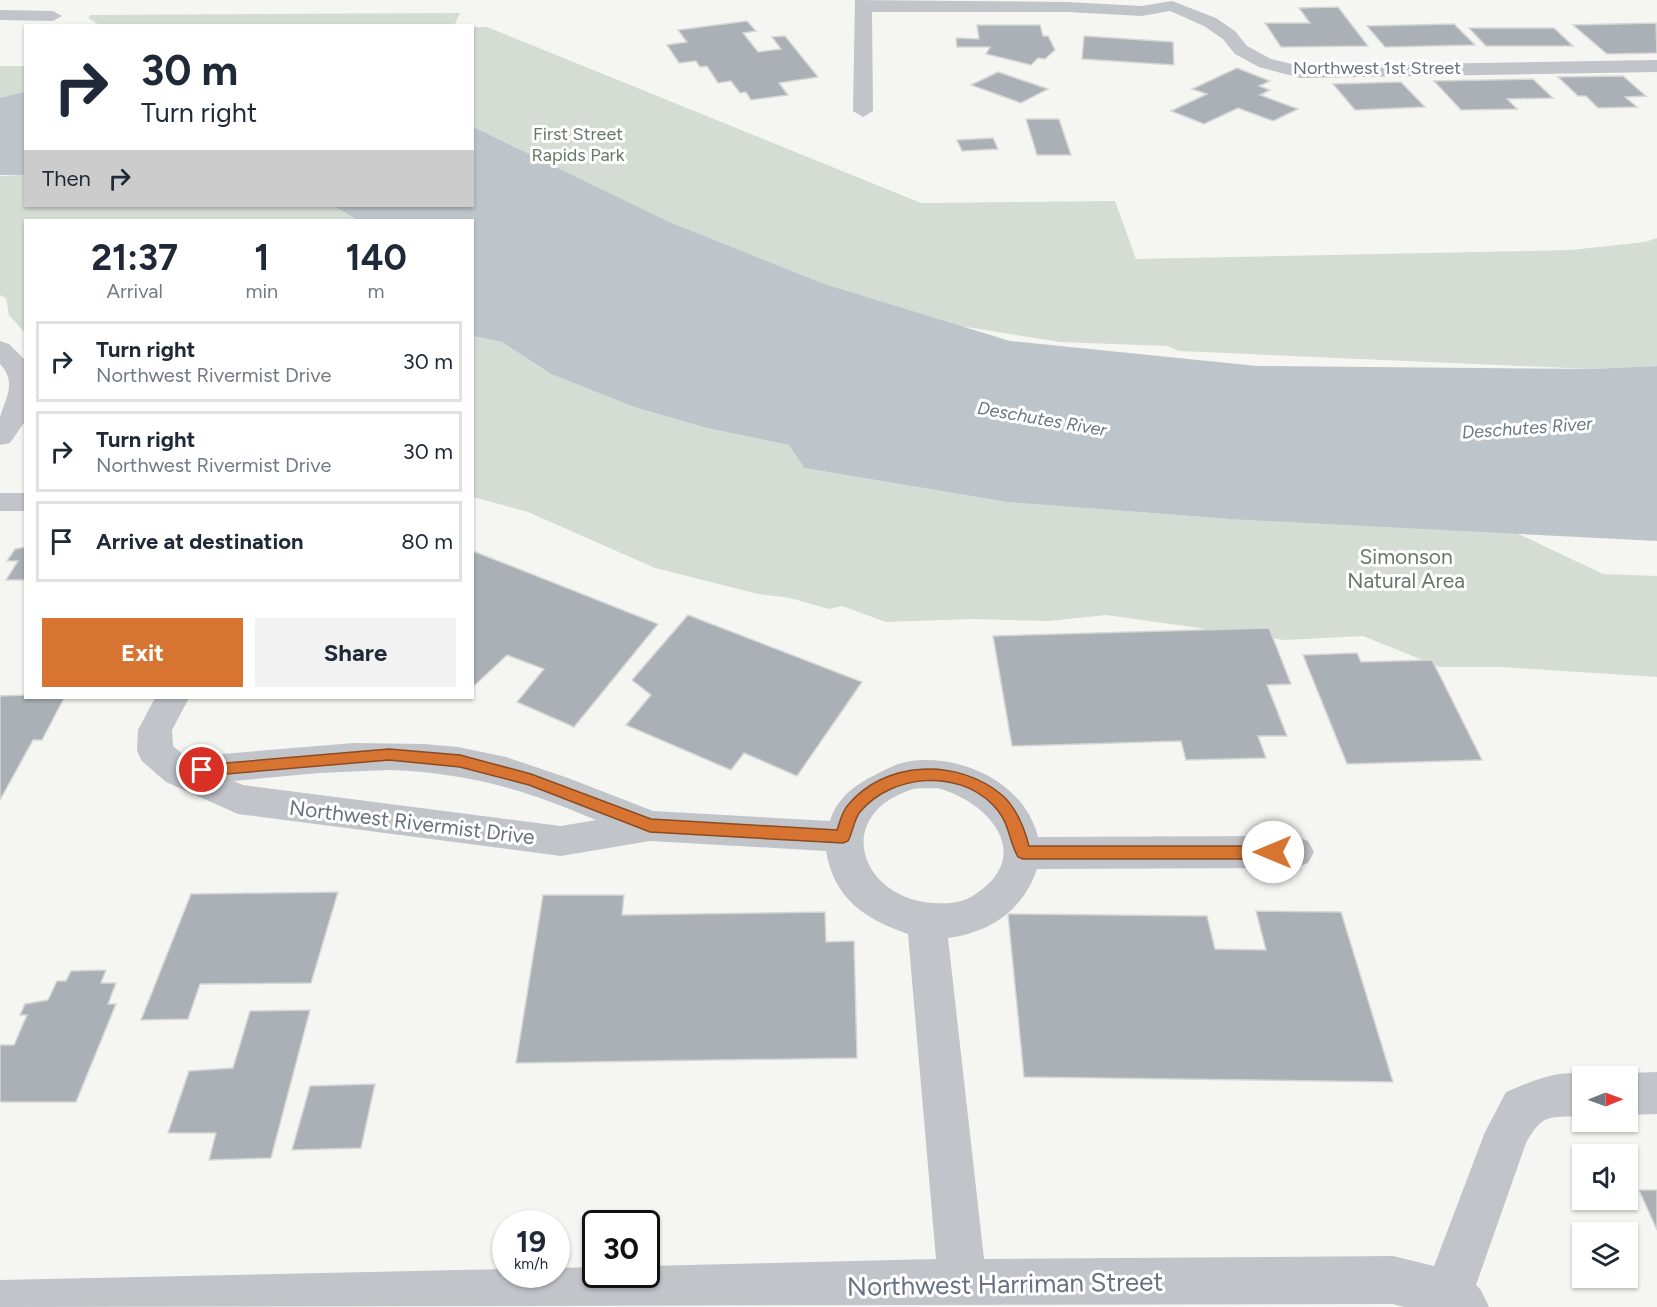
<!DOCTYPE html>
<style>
body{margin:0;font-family:Figtree,sans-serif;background:#f2f2f3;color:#1f2937;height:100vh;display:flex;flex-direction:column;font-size:22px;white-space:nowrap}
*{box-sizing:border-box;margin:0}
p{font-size:20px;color:#747a83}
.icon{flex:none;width:33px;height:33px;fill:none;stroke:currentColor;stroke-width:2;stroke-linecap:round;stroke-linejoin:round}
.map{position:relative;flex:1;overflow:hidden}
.drawer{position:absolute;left:24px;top:219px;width:450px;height:480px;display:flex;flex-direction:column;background:#fff;border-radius:0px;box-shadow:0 2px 4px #0004}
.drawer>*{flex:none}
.top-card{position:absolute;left:24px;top:24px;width:450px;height:183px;border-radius:0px;box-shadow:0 2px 4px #0004;background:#fff;color:#1f2937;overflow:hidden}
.needle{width:39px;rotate:89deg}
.fabs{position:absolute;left:1572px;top:1066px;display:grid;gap:12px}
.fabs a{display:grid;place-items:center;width:66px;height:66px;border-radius:0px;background:#fff;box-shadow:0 2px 4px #0004;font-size:30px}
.speed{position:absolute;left:492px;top:1210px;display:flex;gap:12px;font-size:30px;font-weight:700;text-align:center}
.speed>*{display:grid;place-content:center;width:78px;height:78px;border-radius:50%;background:#fff;box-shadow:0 2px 4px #0004;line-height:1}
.speed small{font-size:15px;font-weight:400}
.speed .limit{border:3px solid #111;border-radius:9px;background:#fff;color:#111}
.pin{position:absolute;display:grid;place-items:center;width:51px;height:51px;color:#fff;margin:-26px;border:3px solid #fff;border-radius:50%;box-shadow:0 2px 6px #0007}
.me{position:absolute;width:66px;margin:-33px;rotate:270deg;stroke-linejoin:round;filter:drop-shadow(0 0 4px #0008)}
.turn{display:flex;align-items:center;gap:21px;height:126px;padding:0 18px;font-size:27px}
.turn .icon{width:78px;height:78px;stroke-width:2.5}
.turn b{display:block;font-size:42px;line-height:51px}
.then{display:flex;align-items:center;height:57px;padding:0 18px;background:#0003;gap:12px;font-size:22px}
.eta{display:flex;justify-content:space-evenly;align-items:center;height:102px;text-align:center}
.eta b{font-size:36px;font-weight:700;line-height:42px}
.cta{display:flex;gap:12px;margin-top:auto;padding:12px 18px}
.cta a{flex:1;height:69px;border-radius:0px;background:#d77431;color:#fff;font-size:24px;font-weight:700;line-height:69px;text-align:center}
.cta a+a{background:#f2f2f3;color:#1f2937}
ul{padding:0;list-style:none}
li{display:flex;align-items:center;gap:18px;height:81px;margin:0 12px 9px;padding:0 6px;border:3px solid #e0e1e3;border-radius:0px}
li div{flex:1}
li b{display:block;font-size:22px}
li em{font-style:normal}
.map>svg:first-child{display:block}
.green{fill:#d5dcd4}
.water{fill:#bdc4ca}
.building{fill:#aab0b6;stroke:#d6d7d5;stroke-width:1.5}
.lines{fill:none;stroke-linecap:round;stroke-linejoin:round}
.street{fill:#c1c4c8;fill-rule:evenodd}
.route{fill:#d77431;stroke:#8c4b20;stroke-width:1.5}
.labels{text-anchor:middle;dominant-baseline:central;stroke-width:6;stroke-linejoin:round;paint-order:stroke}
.far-street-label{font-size:18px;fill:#667181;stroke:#fff}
.far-park-label{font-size:18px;fill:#657965;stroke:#fff}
.far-water-label{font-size:18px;font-style:italic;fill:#687885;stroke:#fff}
.park-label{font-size:21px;fill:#657965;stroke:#fff}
.street-label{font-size:21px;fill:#667181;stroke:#fff}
.near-street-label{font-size:26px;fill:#667181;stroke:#fff}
</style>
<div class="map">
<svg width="1657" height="1307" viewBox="0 0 1657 1307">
<rect width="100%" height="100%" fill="#f5f5f2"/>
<path class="green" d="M460,13L454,26H101L88,18L91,15Z
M472,27H487L921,203L1115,201L1136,259L1571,250L1645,242L1657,238V366L1591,369L1179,351L1167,346L1060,342L954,325L855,299L473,160Z
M0,66H25V112L0,116Z
M25,175L26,206H334L357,220H26L25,333L9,315L6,298L0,295V176Z
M472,336L502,342L551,374L634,407L707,428L789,445L804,468L1007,502L1230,519L1292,518L1405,480L1603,574L1657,576V677L1502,667H1440L1363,636L1284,640L1106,615L1049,621L972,619L886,622L842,606L829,609L790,598L758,594L655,568L528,512L473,497Z"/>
<path class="water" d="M25,92V175H0V98Z
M473,127L669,222L824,284L1010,341L1257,366L1591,369L1657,366V541L1230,519L1007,502L804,468L789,445L707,428L634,407L551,374L502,342L473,336L472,220H357L334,206H472Z"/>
<path class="building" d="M1338,7L1368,46L1281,47L1265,23H1310L1299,8Z
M747,21L756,31L743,33L758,52L781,49L772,37L785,36L818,77L779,83L788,95L751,100L746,92L740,93L731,81L718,83L707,66L700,67L696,61L679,63L667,45L687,42L678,30Z
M1656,23L1657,53L1607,54L1573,25Z
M1454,24L1475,45L1385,47L1367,26Z
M977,25H1040L1043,36H1048L1055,50L1045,59L1038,58L1031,65L986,54L990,47H957L956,38L979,39Z
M1469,28H1554L1573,46H1486Z
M1084,36L1173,42L1174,65L1082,59Z
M1237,68L1270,81L1259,86L1270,90L1260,95L1298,109L1273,121L1238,108L1204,124L1171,111L1207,94L1192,89Z
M998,72L1048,89L1021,103L971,85Z
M1623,76L1646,96L1625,97L1637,107L1598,108L1586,96H1578L1558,77Z
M1533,79L1553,98L1507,99L1517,109L1461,110L1434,81Z
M1401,82L1425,107L1355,110L1333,84Z
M1026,119H1059L1071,155H1037Z
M993,138L998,149L962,151L957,140Z
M26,547V580H6L18,561H7L15,549Z
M473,551L658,624L574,727L517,702L544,669L507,655L475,685L472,684Z
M688,615L862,682L797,776L744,753L731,770L626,725L651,695L632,680Z
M1269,628L1291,684L1267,685L1287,736H1258L1266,758L1186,760L1181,741L1012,746L993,636Z
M1357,653L1361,662L1432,660L1482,760L1347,764L1303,655Z
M26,695L64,698L42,740H33L0,800V696Z
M338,892L311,983L200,984L188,1019L141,1020L191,894Z
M543,895H624L622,915L825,912L826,942L854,941L857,1058L516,1063Z
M1256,911L1341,912L1393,1082L1024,1077L1008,914L1207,916L1215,949L1266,950Z
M106,970L101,983H116L108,1004H116L76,1102H0V1045H14L27,1015H20L25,1004L48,1000L57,981H66L71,971Z
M310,1010L271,1158L209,1160L216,1133H168L189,1071L233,1068L250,1011Z
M375,1084L361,1148L292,1150L310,1086Z
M1639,1190H1657V1230Z"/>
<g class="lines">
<path class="street" d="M855,0L1067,2L1142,6L1172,1L1216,18L1235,31L1247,46L1271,59L1300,66L1657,60V72L1300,78L1259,67L1235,54L1223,39L1204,26L1170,11L1142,16L1067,12H872L873,111L863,117L853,111Z
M0,10L53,11L62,16L53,21L0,20Z
M0,341L9,344L26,361V420L10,443L0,445C0,437 0,425 0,417C6,397 17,382 0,364Z
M0,493H26V511H0Z
M155,698H189L172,730L173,746L186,757L354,743L424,744L458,747L506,757L568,778L653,811L830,821C836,800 854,785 873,776C885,770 897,763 911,761C962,754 1025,783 1038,837L1295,836L1308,841L1314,852L1308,863L1295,868L1037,869C1023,910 991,932 948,938L984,1259L1393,1256L1434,1266L1485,1132L1506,1092C1531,1082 1563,1066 1590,1077H1582V1116C1550,1118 1543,1112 1526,1143L1476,1285L1481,1290L1489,1307H1404L1393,1304L0,1307V1280L506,1269V1275H556V1268L596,1267V1275H646V1266L936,1259L908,934C865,919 834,899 826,851L650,841L561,856L238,814L166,782L142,761L137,751L138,730ZM389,770C469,773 523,789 596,820L561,826L243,785L234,781L319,773ZM937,788C985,800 1034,851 980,891C965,903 951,904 933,903C861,898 832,817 910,790C918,787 928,789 937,788Z
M1657,1072V1114L1628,1115V1077H1618L1628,1073Z"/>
</g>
<path class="route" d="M389,749L460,755L531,774L651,819L837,830C840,822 842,811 848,805C885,760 958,758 1002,795C1017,808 1024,827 1029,846H1273L1280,852L1273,859H1023L1018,857C1007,837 1011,823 992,804C957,769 892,774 860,812C854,819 853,832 848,841L843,843L650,832L529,785L460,767L389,760L202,776L195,770L202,765Z"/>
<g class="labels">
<g class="far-street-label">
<text x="1377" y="68">Northwest 1st Street</text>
</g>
<g class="far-park-label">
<text x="578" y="134">First Street<tspan x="578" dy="21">Rapids Park</tspan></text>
</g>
<g class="far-water-label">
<text transform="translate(1042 419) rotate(10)">Deschutes River</text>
<text transform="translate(1527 428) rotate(-4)">Deschutes River</text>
</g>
<g class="park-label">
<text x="1406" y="556">Simonson<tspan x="1406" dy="24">Natural Area</tspan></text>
</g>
<g class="street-label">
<text transform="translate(412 822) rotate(7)">Northwest Rivermist Drive</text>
</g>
<g class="near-street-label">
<text transform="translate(1005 1284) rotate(-1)">Northwest Harriman Street</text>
</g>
</g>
</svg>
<div class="fabs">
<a><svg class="needle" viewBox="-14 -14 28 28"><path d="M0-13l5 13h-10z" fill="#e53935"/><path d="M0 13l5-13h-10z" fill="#747a83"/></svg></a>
<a><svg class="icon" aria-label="sound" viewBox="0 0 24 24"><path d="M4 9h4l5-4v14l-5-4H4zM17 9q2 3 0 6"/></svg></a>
<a><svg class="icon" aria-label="layers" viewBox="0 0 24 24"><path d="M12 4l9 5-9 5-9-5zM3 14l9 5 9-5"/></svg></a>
</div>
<div class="speed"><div>19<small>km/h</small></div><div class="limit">30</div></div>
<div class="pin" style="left:202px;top:770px;background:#d93025"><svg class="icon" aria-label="arrive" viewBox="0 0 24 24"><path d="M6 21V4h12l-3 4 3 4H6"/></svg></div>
<svg class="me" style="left:1273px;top:852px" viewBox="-20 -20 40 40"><circle r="19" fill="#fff"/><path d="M0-13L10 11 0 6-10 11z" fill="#d77431"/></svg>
<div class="top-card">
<div class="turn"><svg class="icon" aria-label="right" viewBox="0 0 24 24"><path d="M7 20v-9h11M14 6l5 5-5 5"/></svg><div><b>30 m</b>Turn right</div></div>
<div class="then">Then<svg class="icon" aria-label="right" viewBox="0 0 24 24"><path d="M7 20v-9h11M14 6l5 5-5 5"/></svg></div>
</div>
<section class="drawer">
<div class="eta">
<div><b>21:37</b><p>Arrival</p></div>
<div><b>1</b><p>min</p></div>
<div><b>140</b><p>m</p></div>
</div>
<ul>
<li><svg class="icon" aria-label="right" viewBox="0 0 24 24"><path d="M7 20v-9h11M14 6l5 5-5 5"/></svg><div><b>Turn right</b><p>Northwest Rivermist Drive</p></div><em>30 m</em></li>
<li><svg class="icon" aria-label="right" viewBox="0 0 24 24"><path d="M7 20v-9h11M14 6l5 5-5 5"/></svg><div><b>Turn right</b><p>Northwest Rivermist Drive</p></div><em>30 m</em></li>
<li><svg class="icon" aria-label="arrive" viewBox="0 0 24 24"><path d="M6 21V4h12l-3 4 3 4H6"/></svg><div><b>Arrive at destination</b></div><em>80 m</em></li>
</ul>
<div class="cta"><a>Exit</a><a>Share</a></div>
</section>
</div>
